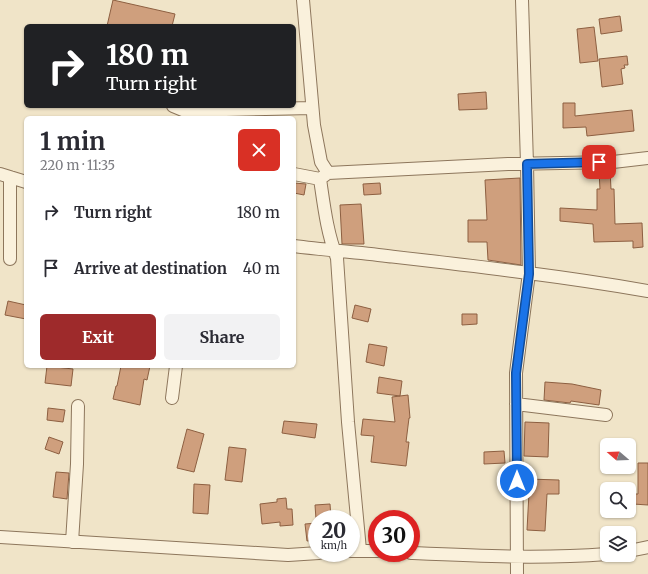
<!DOCTYPE html>
<meta charset="utf-8">
<style>
body{margin:0;font-family:Merriweather,serif;background:#f2f2f3;color:#2b2b33;height:100vh;display:flex;flex-direction:column;font-size:15px;white-space:nowrap}
*{box-sizing:border-box;margin:0}
p{font-size:13px;color:#7c7c81}
.icon{flex:none;width:22px;height:22px;fill:none;stroke:currentColor;stroke-width:2;stroke-linecap:round;stroke-linejoin:round}
.map{position:relative;flex:1;overflow:hidden}
.side{position:absolute;left:24px;top:116px;width:272px;height:252px;display:flex;flex-direction:column;background:#fff;border-radius:6px;box-shadow:0 1px 3px #0004}
.side>*{flex:none}
.banner{position:absolute;left:24px;top:24px;width:272px;height:84px;border-radius:6px;box-shadow:0 1px 3px #0004;background:#202124;color:#fff;overflow:hidden}
.needle{width:26px;rotate:289deg}
.tools{position:absolute;left:600px;top:438px;display:grid;gap:8px}
.tools a{display:grid;place-items:center;width:36px;height:36px;border-radius:6px;background:#fff;box-shadow:0 1px 3px #0004;font-size:20px}
.speed{position:absolute;left:308px;top:510px;display:flex;gap:8px;font-size:20px;font-weight:700;text-align:center}
.speed>*{display:grid;place-content:center;width:52px;height:52px;border-radius:50%;background:#fff;box-shadow:0 1px 3px #0004;line-height:1}
.speed small{font-size:10px;font-weight:400}
.speed .limit{border:6px solid #d22;background:#fff;color:#111}
.pin{position:absolute;display:grid;place-items:center;width:34px;height:34px;color:#fff;margin:-17px;border-radius:8px;box-shadow:0 2px 6px #0006}
.me{position:absolute;width:44px;margin:-22px;rotate:0deg;stroke-linejoin:round;filter:drop-shadow(0 0 3px #0008)}
.turn{display:flex;align-items:center;gap:14px;height:84px;padding:0 16px;font-size:18px}
.turn .icon{width:52px;height:52px;stroke-width:2.5}
.turn b{display:block;font-size:28px;line-height:34px}
.round{display:grid;place-items:center;flex:none;width:42px;height:42px;border-radius:6px;background:#f2f2f3}
.headline{display:flex;align-items:center;justify-content:space-between;height:68px;padding:0 16px}
h1{font-size:24px;font-weight:700;line-height:30px}
.button{display:flex;gap:8px;margin-top:auto;padding:8px 16px}
.button a{flex:1;height:46px;border-radius:6px;background:#9e2a2b;color:#fff;font-size:16px;font-weight:700;line-height:46px;text-align:center}
.button a+a{background:#f2f2f3;color:#2b2b33}
ul{padding:0;list-style:none}
li{display:flex;align-items:center;gap:12px;height:56px;padding:0 16px}
li div{flex:1}
li b{display:block;font-size:15px}
li em{font-style:normal}
.map>svg:first-child{display:block}
.building{fill:#cf9f7d;stroke:#8d5f41}
.lines{fill:none;stroke-linecap:round;stroke-linejoin:round}
.street-casing{stroke:#8d765c;stroke-width:14}
.street{stroke:#faf1dc;stroke-width:12}
.route-casing{stroke:#114b97;stroke-width:10}
.route{stroke:#1a73e8;stroke-width:7}
</style>
<div class="map">
<svg width="648" height="574" viewBox="0 0 648 574">
<rect width="100%" height="100%" fill="#f0e4c8"/>
<path class="building" d="M113,0L175,14L172,26H107Z
M620,16L622,31L601,34L599,19Z
M594,27L598,61L580,63L577,29Z
M627,56L628,65H624L625,68L621,69L623,84L602,87L599,59Z
M486,92L487,109L459,110L458,94Z
M563,103H575V116L632,110L634,131L587,136L586,127L563,128Z
M610,170L611,189H614L615,224L642,223L643,247L633,248V241L594,242L593,224L560,221V208L597,210V189H600L599,171Z
M520,178L521,265L488,260L487,242H468V220H487L485,180Z
M294,183L306,184L304,195L294,193Z
M380,183L381,194L364,195L363,184Z
M361,204L364,244H342L340,205Z
M8,301L26,305V319L5,315Z
M355,305L371,309L368,322L352,318Z
M462,314H477V324L462,325Z
M369,344L387,347L384,366L366,362Z
M47,366L73,369L71,386L45,383Z
M121,366H150L147,380L144,379L140,405L113,399L116,386H117Z
M379,377L402,381L400,396L377,393Z
M545,382L572,384L601,390L599,405L571,401L570,403L544,400Z
M408,395L410,418H409L406,442H409L406,466L371,462L374,436L361,435L363,419L395,422L392,397Z
M48,408L65,410L63,422L47,420Z
M284,421L317,424L315,438L282,433Z
M525,422L549,423L548,457L524,456Z
M187,429L204,434L194,472L177,468Z
M49,437L63,442L59,454L45,449Z
M229,447L246,449L242,482L225,480Z
M504,451L505,463L484,464V452Z
M638,463H648V505L633,504V494H638Z
M56,472L69,473L67,499L53,497Z
M528,479L559,480V494H547L545,531L527,530L529,493H527Z
M194,484L210,485L208,514L193,513Z
M286,498L287,509H292L293,525L280,526V522L262,524L260,504L277,502V499Z
M330,504L331,518L316,519L315,505Z
M317,523V540L307,541L305,524Z"/>
<g class="lines">
<defs>
<path id="street" d="M303,0L314,125L321,162L328,173L320,179C324,206 327,233 337,258L348,422L360,550
M173,106L185,111L312,108
M328,173L508,164L613,162L648,158
M0,174L26,182
M294,174L320,179
M10,177V259
M294,246C325,250 356,252 387,256C474,266 562,276 648,291
M172,398L176,366
M516,404L606,415
M0,537L288,555L319,553
M72,542L77,464L78,406
M351,551H377
M629,551L648,547
M411,553C477,556 541,559 607,554
M517,574L516,373L529,273L527,164L522,0"/>
</defs>
<use href="#street" class="street-casing"/>
<use href="#street" class="street"/>
</g>
<g class="lines">
<defs>
<path id="route" d="M517,481L516,373L529,274L527,164L599,162"/>
</defs>
<use href="#route" class="route-casing"/>
<use href="#route" class="route"/>
</g>
</svg>
<div class="tools">
<a><svg class="needle" viewBox="-14 -14 28 28"><path d="M0-13l5 13h-10z" fill="#e53935"/><path d="M0 13l5-13h-10z" fill="#7c7c81"/></svg></a>
<a><svg class="icon" aria-label="search" viewBox="0 0 24 24"><circle cx="10" cy="10" r="6"/><path d="M15 15l6 6"/></svg></a>
<a><svg class="icon" aria-label="layers" viewBox="0 0 24 24"><path d="M12 4l9 5-9 5-9-5zM3 14l9 5 9-5"/></svg></a>
</div>
<div class="speed"><div>20<small>km/h</small></div><div class="limit">30</div></div>
<div class="pin" style="left:599px;top:162px;background:#d93025"><svg class="icon" aria-label="arrive" viewBox="0 0 24 24"><path d="M6 21V4h12l-3 4 3 4H6"/></svg></div>
<svg class="me" style="left:517px;top:481px" viewBox="-20 -20 40 40"><circle r="17" fill="#1a73e8" stroke="#fff" stroke-width="3"/><path d="M0-11L8 9 0 5-8 9z" fill="#fff"/></svg>
<div class="banner">
<div class="turn"><svg class="icon" aria-label="right" viewBox="0 0 24 24"><path d="M7 20v-9h11M14 6l5 5-5 5"/></svg><div><b>180 m</b>Turn right</div></div>
</div>
<section class="side">
<div class="headline"><div><h1>1 min</h1><p>220 m · 11:35</p></div><a class="round" style="background:#d93025;color:#fff"><svg class="icon" aria-label="close" viewBox="0 0 24 24"><path d="M6 6l12 12M18 6L6 18"/></svg></a></div>
<ul>
<li><svg class="icon" aria-label="right" viewBox="0 0 24 24"><path d="M7 20v-9h11M14 6l5 5-5 5"/></svg><div><b>Turn right</b></div><em>180 m</em></li>
<li><svg class="icon" aria-label="arrive" viewBox="0 0 24 24"><path d="M6 21V4h12l-3 4 3 4H6"/></svg><div><b>Arrive at destination</b></div><em>40 m</em></li>
</ul>
<div class="button"><a>Exit</a><a>Share</a></div>
</section>
</div>
